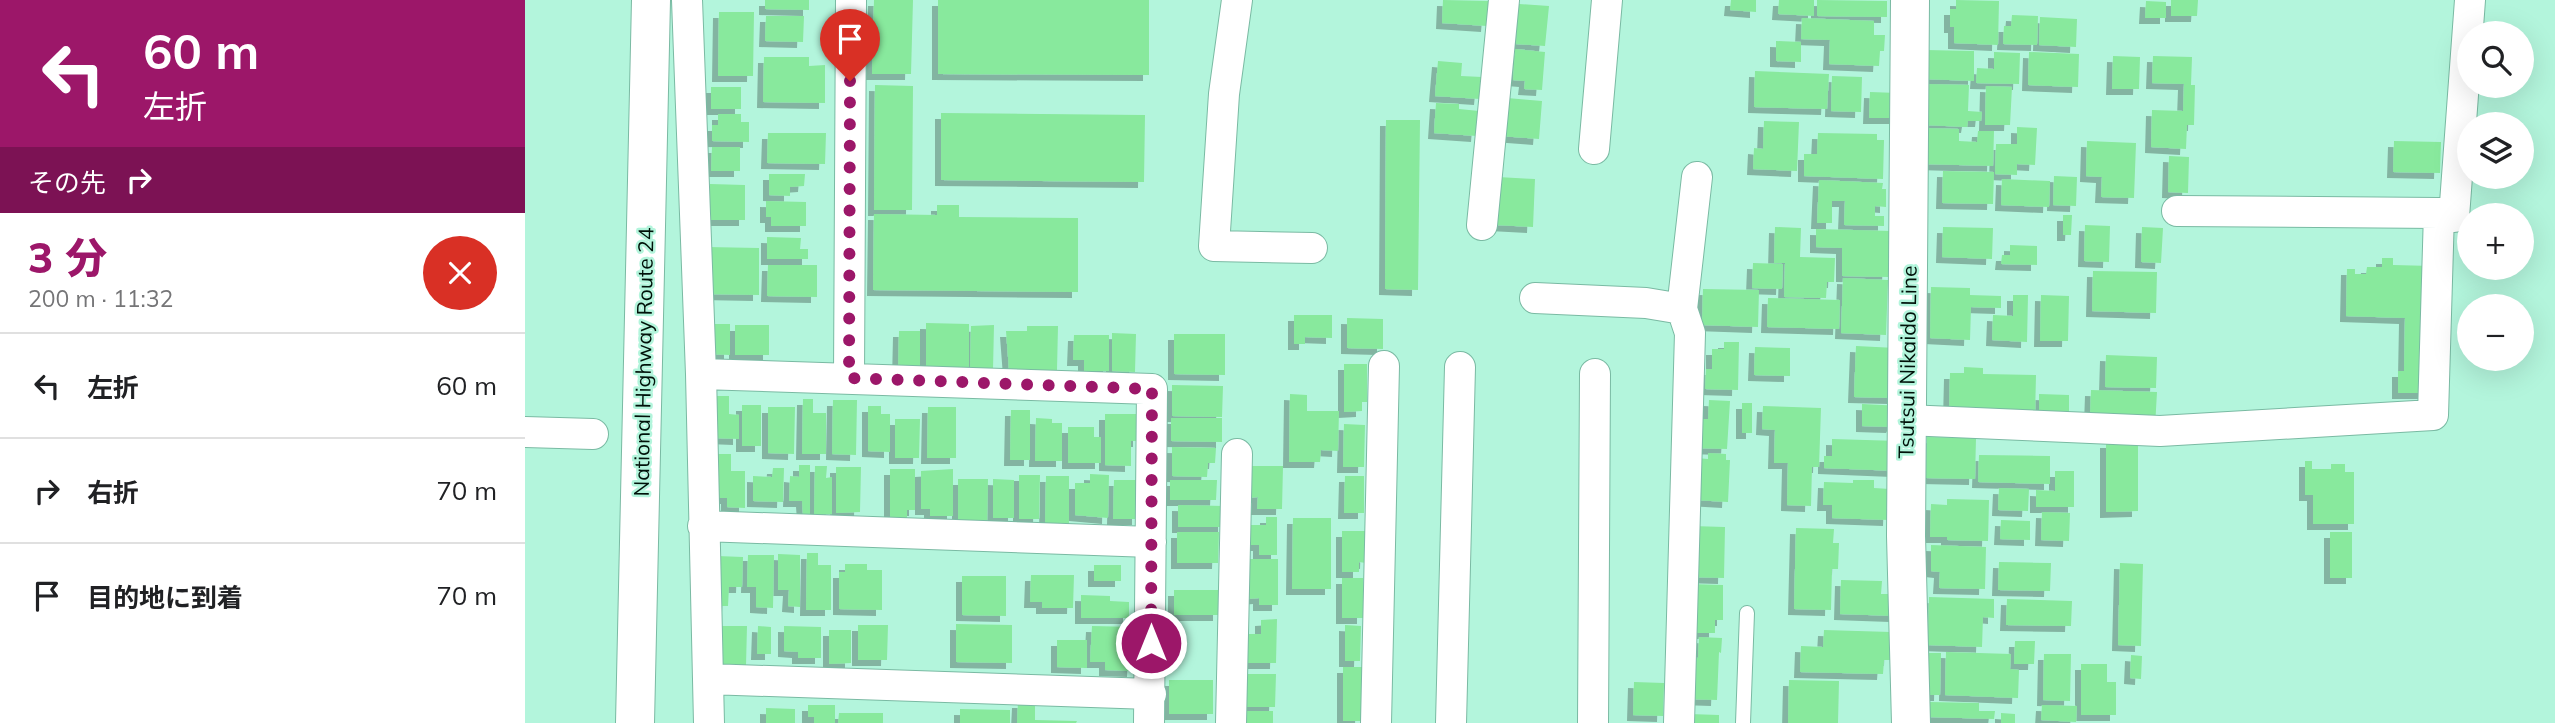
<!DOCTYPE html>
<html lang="ja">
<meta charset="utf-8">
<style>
body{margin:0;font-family:Mulish,"Noto Sans JP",sans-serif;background:#f6f6f6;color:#202124;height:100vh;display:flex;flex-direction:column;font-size:26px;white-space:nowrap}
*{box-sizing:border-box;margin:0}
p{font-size:23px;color:#757577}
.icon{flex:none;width:38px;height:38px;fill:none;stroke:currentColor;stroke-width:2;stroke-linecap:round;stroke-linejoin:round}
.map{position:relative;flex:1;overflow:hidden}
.panel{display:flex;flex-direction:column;background:#fff;width:525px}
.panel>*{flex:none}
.banner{background:#9c1769;color:#fff;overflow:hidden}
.fabs{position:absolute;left:1932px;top:21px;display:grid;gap:14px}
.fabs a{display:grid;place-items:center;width:77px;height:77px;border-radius:50%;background:#fff;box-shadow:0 7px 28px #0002;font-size:35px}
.pin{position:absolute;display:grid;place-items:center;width:60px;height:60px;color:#fff;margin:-72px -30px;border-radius:50% 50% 50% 0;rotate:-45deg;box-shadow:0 0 7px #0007}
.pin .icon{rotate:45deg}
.me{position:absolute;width:77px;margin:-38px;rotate:0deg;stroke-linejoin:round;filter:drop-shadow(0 0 5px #0008)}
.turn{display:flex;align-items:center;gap:24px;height:147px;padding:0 28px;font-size:32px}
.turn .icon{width:91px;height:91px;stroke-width:2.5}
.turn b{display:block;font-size:49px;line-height:60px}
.then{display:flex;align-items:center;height:66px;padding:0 28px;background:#0003;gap:14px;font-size:26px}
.round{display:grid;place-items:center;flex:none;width:74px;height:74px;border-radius:37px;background:#f6f6f6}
.overview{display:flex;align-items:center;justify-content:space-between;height:119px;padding:0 28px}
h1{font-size:42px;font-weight:800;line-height:52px;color:#9c1769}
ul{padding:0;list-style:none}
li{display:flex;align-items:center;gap:21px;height:105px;padding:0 28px;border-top:2px solid #e0e0e0}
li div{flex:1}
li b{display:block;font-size:26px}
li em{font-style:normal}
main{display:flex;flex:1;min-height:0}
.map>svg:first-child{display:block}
.building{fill:#88e99d;filter:url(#shadow)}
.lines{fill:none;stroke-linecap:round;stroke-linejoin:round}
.lane-casing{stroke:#7abaa3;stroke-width:16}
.street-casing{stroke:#7abaa3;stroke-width:32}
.secondary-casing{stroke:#7abaa3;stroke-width:40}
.highway-casing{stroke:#7abaa3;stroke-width:40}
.lane{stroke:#fff;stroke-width:14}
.street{stroke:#fff;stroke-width:30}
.secondary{stroke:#fff;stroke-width:38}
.highway{stroke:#fff;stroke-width:38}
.route{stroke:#9c1769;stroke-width:12;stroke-dasharray:0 21.6}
.labels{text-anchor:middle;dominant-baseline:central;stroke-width:5;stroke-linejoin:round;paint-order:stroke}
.street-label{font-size:21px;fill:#001109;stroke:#b3f5dc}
</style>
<main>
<section class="panel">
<div class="banner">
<div class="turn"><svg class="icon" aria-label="left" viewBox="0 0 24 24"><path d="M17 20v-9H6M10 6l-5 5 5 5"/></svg><div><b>60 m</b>左折</div></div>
<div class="then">その先<svg class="icon" aria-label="right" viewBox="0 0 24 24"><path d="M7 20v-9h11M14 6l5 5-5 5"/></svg></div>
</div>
<div class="overview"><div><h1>3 分</h1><p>200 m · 11:32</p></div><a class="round" style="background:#d93025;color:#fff"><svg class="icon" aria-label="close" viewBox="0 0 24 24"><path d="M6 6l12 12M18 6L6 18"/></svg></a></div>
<ul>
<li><svg class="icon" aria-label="left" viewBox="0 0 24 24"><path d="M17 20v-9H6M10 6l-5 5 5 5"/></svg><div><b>左折</b></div><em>60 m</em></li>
<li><svg class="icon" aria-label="right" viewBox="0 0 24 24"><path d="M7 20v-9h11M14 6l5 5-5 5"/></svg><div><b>右折</b></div><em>70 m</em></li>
<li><svg class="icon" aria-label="arrive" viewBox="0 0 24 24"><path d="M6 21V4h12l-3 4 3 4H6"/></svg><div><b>目的地に到着</b></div><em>70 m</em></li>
</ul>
</section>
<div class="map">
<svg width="2030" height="723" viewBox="0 0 2030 723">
<defs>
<filter id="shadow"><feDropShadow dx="-6" dy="6" stdDeviation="0" flood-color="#0004"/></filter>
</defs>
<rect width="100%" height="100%" fill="#b3f5dc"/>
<path class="building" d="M240,0H284V10L240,9Z
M349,0H388L386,74H347Z
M413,0H624V75L413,74Z
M918,0L964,1L962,26L917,23Z
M1206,0H1231V12L1205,10Z
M1254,0H1289V16L1253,14Z
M1292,0L1362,1V17L1292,16Z
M1431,0L1474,1L1473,45L1429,43V27H1425V9H1431Z
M1646,0H1673L1672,16H1646Z
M1621,1L1641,2V18H1620Z
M994,4L1024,6L1020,46L991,44Z
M194,12H229L228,76H193Z
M1487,15L1513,16L1512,45L1478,44L1479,26H1486Z
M241,16H279L278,42L240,41Z
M1515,17L1552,19L1551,47L1514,45Z
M1277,18L1349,21V35H1360L1359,51H1355L1354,66L1304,64L1305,40L1276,39Z
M1251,41L1276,42V62L1251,61Z
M990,49L1020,52L1017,90L999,89L1000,81L988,80Z
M1400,50L1449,51V81L1399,79Z
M1469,52L1495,53L1494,84L1451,83L1452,68L1469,69Z
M1504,52L1554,54L1553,87L1503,85Z
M1588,56L1615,57L1614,89H1587Z
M1628,56L1667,57L1666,85H1670L1669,125H1662L1661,149L1626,147L1627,110L1658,111L1659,84L1627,83Z
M239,57H284V66L300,65V103L238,102Z
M913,61L937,63L936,76L957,77L955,99L910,96Z
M1230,71L1304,74L1302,109L1229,107Z
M1307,76L1337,77L1336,112L1306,111Z
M1400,84L1444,85L1443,111L1457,112L1456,121H1443L1442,127L1399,125Z
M350,85L388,86L387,210H349Z
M1461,86L1487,87L1485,125H1460Z
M186,87H216V109H186Z
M1345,92L1373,93L1372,118H1344Z
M982,98L1017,101L1014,139L975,136Z
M911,103L934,104V109L954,111L952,136L909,133Z
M416,113L620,115L619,182L416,180Z
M193,114H216V122H224V142L187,141V125H193Z
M861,120H895L893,290L860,289Z
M1239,121L1274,122L1272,171L1228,169L1229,148L1238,149Z
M1492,127L1512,128L1510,165L1492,164V175L1470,174L1471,144H1492Z
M1399,128L1434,129V141L1452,142L1453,131H1469L1468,166L1398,164Z
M243,133H301L300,164L242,163Z
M1293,133L1352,134V140H1359L1358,179L1279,176V154H1292Z
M1562,141L1611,143L1609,198L1576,197L1577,177L1561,176Z
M1869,141L1916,142L1915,173L1868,172Z
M187,147H215V171H186Z
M1644,156L1664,157L1663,193L1643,192Z
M1418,171L1469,172L1468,204L1417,203Z
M244,174H280L279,186L265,187V196L244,195Z
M1529,176L1552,177L1551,206L1528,205Z
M973,177L1010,179L1008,227L971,225Z
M1477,179L1525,181L1524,207L1476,205Z
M1294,180L1358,183L1357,189H1361V207L1350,206V216H1359V226L1319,225L1320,201H1307V223H1292Z
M185,184L220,185V220H185Z
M241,201L281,202V226H246V217H241Z
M412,205H434V217L553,218V292L348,290L349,214L412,215Z
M1538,215H1547L1546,235H1538Z
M1560,225L1585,226L1584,262L1559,261Z
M1250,227L1276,228L1275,257L1310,258L1309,282H1302L1301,298L1259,297L1260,263H1249Z
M1418,227L1468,228L1467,259L1417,257Z
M1617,227L1638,228L1636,263L1616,262Z
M1291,229L1366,231L1373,252H1364L1363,277L1317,276V248L1291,247Z
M242,237L276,238L275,249H283V259H242Z
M1485,245L1512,246V265L1476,264L1477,255H1485Z
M182,247L234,248V295L182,294Z
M1857,258H1868V265L1907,266L1903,393H1873V371H1879L1880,318L1821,316L1822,269H1830V274H1841L1842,267H1857Z
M1228,263L1258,264L1257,289L1227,288Z
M243,265H292V297L242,296Z
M1568,271L1632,272L1631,313L1567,311Z
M1318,278L1363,280L1361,335L1316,333Z
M1406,287L1445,288V295L1476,296V308L1446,307L1445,340L1405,338Z
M1178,289L1234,290L1233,327L1177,325Z
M1488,295H1503L1502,342L1467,340L1468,315L1488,316Z
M1516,295L1544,296L1543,341H1515Z
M1243,298L1315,300L1314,329L1242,327Z
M769,315H807V338L780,337V344H769Z
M822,318L858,319V349L822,348Z
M401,323L444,324V367H401Z
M182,324H205V355L181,354Z
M210,325H244V355H210Z
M469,325L468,370L445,369L446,326Z
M502,326H533L532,370H484L481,331H502Z
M374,331H395V374H373Z
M587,333L611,334L610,372L587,371Z
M649,334H700V375L649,374Z
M549,335H584V371H559V360H548Z
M1199,342H1214L1213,390L1180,389L1181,369H1187V349H1199Z
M1331,346L1371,348L1369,398L1329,397Z
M1230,347L1265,348V376L1229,375Z
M1581,355L1632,357L1631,388L1580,387Z
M819,364H842V402H837V411L819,412Z
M1439,367L1458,368V374L1511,375L1510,417L1424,414L1425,373H1439Z
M647,385L698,386L697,417L647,416Z
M1566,390L1632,392L1630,427L1565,418Z
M765,394L782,395V411H814L813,451L796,450L795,462H764Z
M1514,394L1544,395V416L1514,415Z
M190,396H204V414L214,415V439L189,438Z
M278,399H288V413H301V454H277Z
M308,400H332L331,455L307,454Z
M1184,400L1205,401L1202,449L1170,448L1171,419H1183Z
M1217,403H1227V433H1217Z
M1337,404L1378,406L1367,427L1337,426Z
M217,405H236V446H217Z
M343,406H356V414H365V452L343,451Z
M1238,406L1296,408L1294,467H1287L1286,506L1262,505L1263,463H1249L1250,430L1237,429Z
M243,407H270L269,454L243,453Z
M403,407H431V458H402Z
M486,410H505V460H485Z
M580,414H614V441H606V466L580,465Z
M511,418L527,419V423H537V461H510Z
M646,418H697V442L646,441Z
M370,419H395L394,458H370Z
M819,424L840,425L839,467H818Z
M543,427H569V437H576V463H543Z
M1402,437L1451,438L1450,479L1401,478Z
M1307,439L1374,441L1373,471L1299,468V456H1307Z
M1581,442H1613V511L1581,512Z
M647,447L691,448L690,463H683L682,477L647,476Z
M1183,453L1201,454V460H1205L1203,502L1169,500L1171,458L1183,459Z
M190,454H206V471H220V508L202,507V498H190Z
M1454,455L1525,456V484L1453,482Z
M1780,461H1787V469H1806V464H1820V472H1829V524H1788V495H1780Z
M274,465H285V514H278L277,501H264L265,476L274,477Z
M290,466H302L301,478L307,477V514L289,515Z
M722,466H758L757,509H732L733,497L722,498Z
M311,467H336L335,512L311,513Z
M248,468H259L258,502L228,501V476L247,477Z
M365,469H390V510H382V518H365Z
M428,469V516H405V509H396V471Z
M1530,471H1549V507H1511V490L1530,491Z
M565,474L584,475L583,518L550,515V483H565Z
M494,475H515L514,519H494Z
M521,476H544V527L520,526Z
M820,476H839V513H819Z
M433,479H463L462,525H433Z
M468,479L489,480V518H468Z
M589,480H613V519H588Z
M645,480H692L691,500H645Z
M1328,480H1349V488L1365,489L1364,520L1307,518V505H1298L1299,482L1328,483Z
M1474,488L1504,489L1503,511L1473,510Z
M1422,499L1464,500L1463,541L1422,540V537H1405L1406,504L1422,505Z
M653,505L699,506V527H653Z
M1517,512L1545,513L1544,541L1516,540Z
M741,517H752V555H734V545H722V525H741Z
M768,518H806V589H767Z
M1476,520L1505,521V540L1475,539Z
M1167,526L1200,527L1199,578L1166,577Z
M1271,528L1309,529L1308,543H1314L1313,569H1307L1306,610L1269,609Z
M817,531H842L841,563L834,562V572H817Z
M652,532H694L693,563H652Z
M1805,532H1827V578H1805Z
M1406,545L1461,547L1460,589L1414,588L1415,572L1406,571Z
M282,553H293V565H306V610H281Z
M253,554L275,555V607L263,606L264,590H253Z
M223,555H249L248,608L231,607V587H222Z
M192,556L218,557L217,587H204L203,606H192Z
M723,559H753V605H734V598L722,599Z
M1474,562L1526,563L1525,591L1473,590Z
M1595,563L1618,564L1616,646L1593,645Z
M320,564H342V570H357V610L314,609V572H320Z
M569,565H596V581H569Z
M506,575H549L548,608H517V602H505Z
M437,576H481V616L437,615Z
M817,578H838V618H817Z
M1316,580L1357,581L1356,594H1372L1371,616L1315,614Z
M1164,584L1198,585V620H1190V633H1163Z
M649,590H694V615H649Z
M556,595L585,596V601L604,602V618H556Z
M1404,597L1469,599V618L1458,617L1457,647L1403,645Z
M1482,599L1547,601L1546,626L1481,625Z
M752,619L751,663H721V634H736V620Z
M431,624L487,625V663L431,662Z
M333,625H363L362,660H333Z
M820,625L836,626L835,661H820Z
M193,626H222L221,666H193Z
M233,626L246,627V654H232Z
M259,626L296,627V658H273V652L259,651Z
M567,626L610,627L608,671L580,670V662H565Z
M304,630H326V663L304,664Z
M1299,630L1366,632L1365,660H1359L1358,674L1275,672L1276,646L1298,647Z
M1174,637L1197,638L1196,653L1194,652L1192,700L1162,699L1163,657L1173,658Z
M532,640H562V668L532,667Z
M1490,641H1510L1509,664H1489Z
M1421,652L1486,654L1485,669L1494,670L1493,698L1420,695Z
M1401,653H1416L1415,695H1400Z
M1519,654H1546L1545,701L1518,700Z
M1606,655L1617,656L1616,679L1605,678Z
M1556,664H1582V682H1591V715H1556Z
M818,667H837L836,721H818Z
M719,674H751L750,707H719Z
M644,680H688V714H644Z
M1264,680L1314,681L1313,723H1263Z
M1109,682L1139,683L1138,716L1108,715Z
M493,702H510V720L552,721L551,723H492Z
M1404,702L1454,703V711H1470L1469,719L1404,717Z
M283,705H310V723H289V717H283Z
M1517,705L1552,706L1551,722L1516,720Z
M241,708L270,709V723H241Z
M435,709L485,710V723H435Z
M721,711H748V723H721Z
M314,713H358V723H313Z
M1476,713L1490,714V723H1476Z
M1164,714L1194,715V723H1164Z"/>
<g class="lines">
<defs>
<path id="lane" d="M1218,723L1222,613"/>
<path id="street" d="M162,0L176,374L184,723
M712,0L699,94L689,246L787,248
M1069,149L1082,0
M1652,211L1914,213
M957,225L979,0
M1010,298L1121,303L1157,309
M176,374L627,389L624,723
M324,378L326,0
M1381,420L1635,431L1908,415L1914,213L1929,217L1945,0
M0,432L68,434
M178,526L626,542
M183,679L626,694
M706,723L712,454
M851,723L859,366
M926,723L935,367
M1068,723L1070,374
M1154,723L1165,333L1157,309L1172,177"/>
<path id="secondary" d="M1385,0L1381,536L1386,723"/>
<path id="highway" d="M110,723L126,0"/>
</defs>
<use href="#lane" class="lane-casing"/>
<use href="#street" class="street-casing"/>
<use href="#secondary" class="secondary-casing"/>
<use href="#highway" class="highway-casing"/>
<use href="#lane" class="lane"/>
<use href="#street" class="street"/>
<use href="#secondary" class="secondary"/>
<use href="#highway" class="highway"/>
</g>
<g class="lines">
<path class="route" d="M325,81L324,378L627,389L626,643"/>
</g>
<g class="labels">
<g class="street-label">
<text transform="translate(118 362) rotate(-89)">National Highway Route 24</text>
<text transform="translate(1382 362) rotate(-89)">Tsutsui Nikaido Line</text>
</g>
</g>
</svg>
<div class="fabs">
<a><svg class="icon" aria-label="search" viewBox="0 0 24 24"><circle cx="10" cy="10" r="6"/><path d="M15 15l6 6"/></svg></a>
<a><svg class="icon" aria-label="layers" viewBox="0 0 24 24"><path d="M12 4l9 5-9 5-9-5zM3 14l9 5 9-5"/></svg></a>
<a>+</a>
<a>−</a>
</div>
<div class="pin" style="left:325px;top:81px;background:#d93025"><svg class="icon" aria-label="arrive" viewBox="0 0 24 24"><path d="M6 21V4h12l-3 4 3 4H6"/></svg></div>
<svg class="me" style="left:626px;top:643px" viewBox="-20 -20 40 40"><circle r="17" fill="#9c1769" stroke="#fff" stroke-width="3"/><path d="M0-11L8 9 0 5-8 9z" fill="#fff"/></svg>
</div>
</main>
